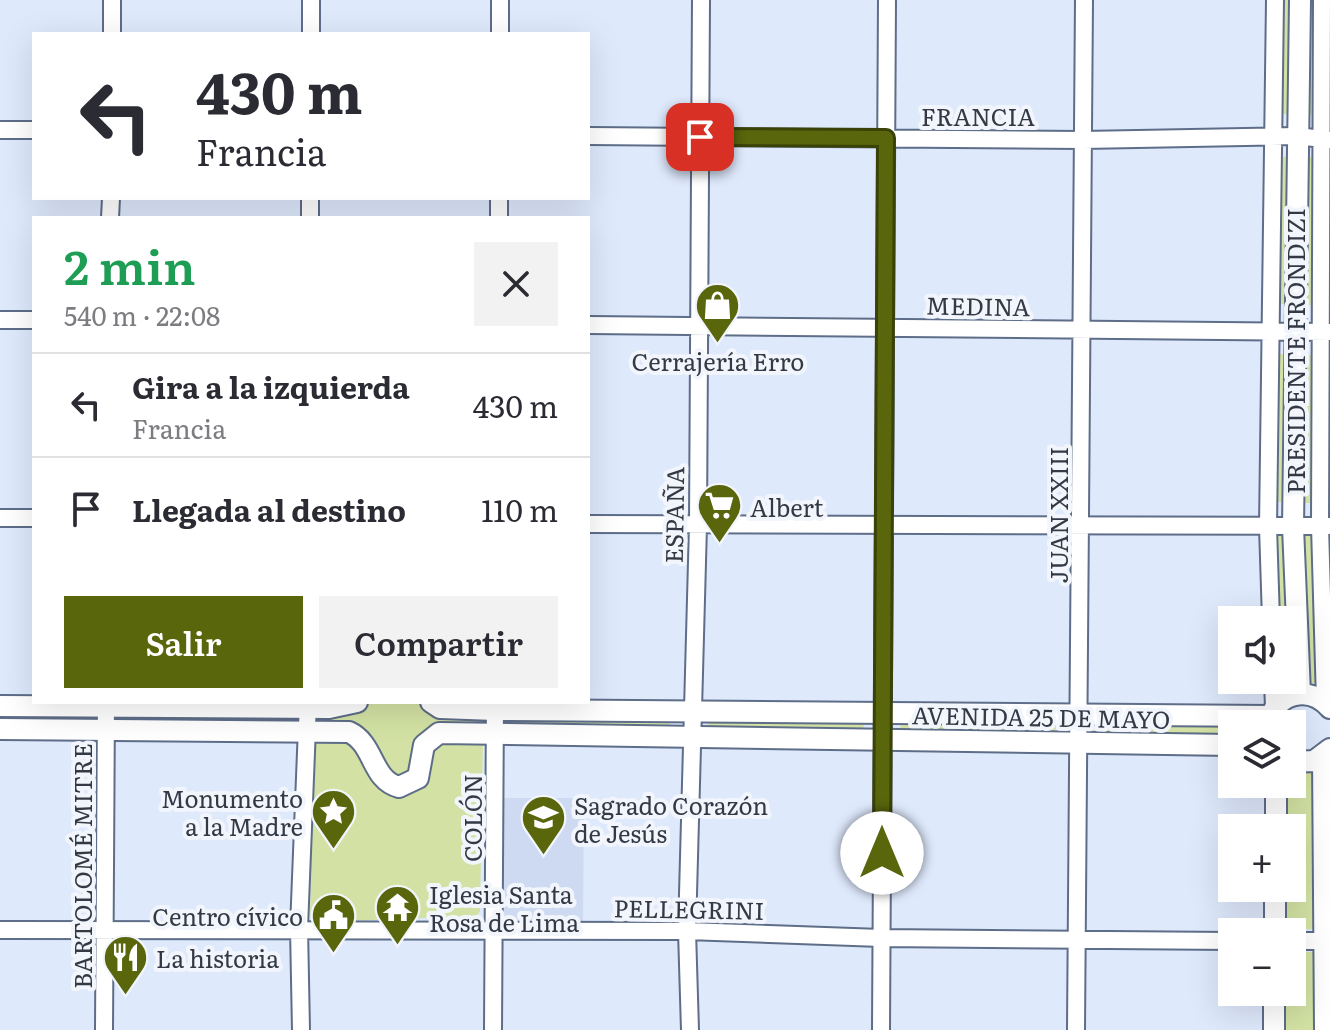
<!DOCTYPE html>
<html lang="es">
<meta charset="utf-8">
<style>
body{margin:0;font-family:Literata,serif;background:#f2f2f3;color:#2b2b33;height:100vh;display:flex;flex-direction:column;font-size:30px;white-space:nowrap}
*{box-sizing:border-box;margin:0}
p{font-size:26px;color:#7c7c81}
.icon{flex:none;width:44px;height:44px;fill:none;stroke:currentColor;stroke-width:2;stroke-linecap:round;stroke-linejoin:round}
.map{position:relative;flex:1;overflow:hidden}
.side{position:absolute;left:32px;top:216px;width:558px;height:488px;display:flex;flex-direction:column;background:#fff;border-radius:0px;box-shadow:0 8px 32px #0002}
.side>*{flex:none}
.top-card{position:absolute;left:32px;top:32px;width:558px;height:168px;border-radius:0px;box-shadow:0 8px 32px #0002;background:#fff;color:#2b2b33;overflow:hidden}
.buttons{position:absolute;left:1218px;top:606px;display:grid;gap:16px}
.buttons a{display:grid;place-items:center;width:88px;height:88px;border-radius:0px;background:#fff;box-shadow:0 8px 32px #0002;font-size:40px}
.pin{position:absolute;display:grid;place-items:center;width:68px;height:68px;color:#fff;margin:-34px;border-radius:16px;box-shadow:0 4px 12px #0006}
.me{position:absolute;width:88px;margin:-44px;rotate:0deg;stroke-linejoin:round;filter:drop-shadow(0 0 6px #0008)}
.turn{display:flex;align-items:center;gap:28px;height:168px;padding:0 32px;font-size:36px}
.turn .icon{width:104px;height:104px;stroke-width:2.5}
.turn b{display:block;font-size:56px;line-height:68px}
.round{display:grid;place-items:center;flex:none;width:84px;height:84px;border-radius:0px;background:#f2f2f3}
.overview{display:flex;align-items:center;justify-content:space-between;height:136px;padding:0 32px}
h1{font-size:48px;font-weight:600;line-height:60px;color:#1e9e55}
.primary-button{display:flex;gap:16px;margin-top:auto;padding:16px 32px}
.primary-button a{flex:1;height:92px;border-radius:0px;background:#59660c;color:#fff;font-size:32px;font-weight:600;line-height:92px;text-align:center}
.primary-button a+a{background:#f2f2f3;color:#2b2b33}
ul{padding:0;list-style:none}
li{display:flex;align-items:center;gap:24px;height:104px;padding:0 32px;border-top:2px solid #e1e1e2}
li div{flex:1}
li b{display:block;font-size:30px}
li em{font-style:normal}
.map>svg:first-child{display:block}
.built{fill:#cedaf1}
.green{fill:#d3e2a4}
.lines{fill:none;stroke-linecap:round;stroke-linejoin:round}
.minor-casing{stroke:#5e6d88;stroke-width:20}
.major-casing{stroke:#5e6d88;stroke-width:24}
.minor{stroke:#fff;stroke-width:16}
.major{stroke:#fff;stroke-width:20}
.route-casing{stroke:#3a4208;stroke-width:20}
.route{stroke:#59660c;stroke-width:14}
.labels{text-anchor:middle;dominant-baseline:central;stroke-width:8;stroke-linejoin:round;paint-order:stroke}
.street-label{font-size:24px;fill:#333a46;stroke:#f2f6fc}
.poi-label{font-size:24px;fill:#333a46;stroke:#f2f6fc;text-anchor:start}
</style>
<div class="map">
<svg width="1330" height="1030" viewBox="0 0 1330 1030">
<rect width="100%" height="100%" fill="#dee9fc"/>
<path class="built" d="M503,798H584L583,922H506L502,916Z"/>
<path class="green" d="M1279,0H1291L1290,114H1279Z
M1305,0H1316L1315,115H1304Z
M1277,157H1289L1288,304H1276Z
M1302,157H1314L1313,305H1301Z
M1278,354H1290L1289,502H1277Z
M1303,355H1315L1314,503H1302Z
M1276,536H1288L1290,620H1279Z
M1301,536H1313L1318,683H1306Z
M361,702H426L479,716L481,720L480,724L443,727L418,769L403,782L377,757L321,721V718Z
M0,714H90L92,722L0,723Z
M131,714L282,715L285,723L128,721Z
M517,719L668,720L670,722V727L513,725Z
M711,720L862,721L865,723L862,730L711,729L707,726Z
M903,722L1054,723L1057,726L1054,732L903,731L899,729Z
M1098,724L1232,725V735L1098,734L1094,731Z
M348,737L394,790L433,742L483,743L480,911L477,916L317,922L310,917L313,748L319,740Z
M1292,765H1318V929H1283V888H1292V828H1283V784H1292Z
M1292,952H1318V1030H1283V992H1292Z"/>
<g class="lines">
<defs>
<path id="minor" d="M1322,0L1320,526L1325,702
M112,34V0
M311,34V0
M500,34V0
M0,130H34
M588,136L1083,140L1298,136L1330,140
M110,218L111,198
M310,218V198
M499,218V198
M0,320H34
M588,325L1330,332
M0,518H34
M588,524L1330,526
M1271,620L1268,527L1275,0
M1273,680L1274,708
M0,930L687,931L881,938L1232,941
M1292,941H1330
M104,1030L106,702
M301,1030L299,928L308,702
M493,1030L495,702
M690,1030L687,931L698,525L701,0
M881,1030L887,0
M1076,1030L1084,0"/>
<path id="major" d="M1300,0L1293,527L1300,694
M431,702L440,708L495,710L1270,716
M0,706L329,708L357,702
M1268,724C1275,693 1309,684 1330,708
M0,729L349,732C375,744 371,780 399,787L418,778L424,745L439,733L1232,745
M1323,756L1325,1030
M1292,762L1314,761L1330,749
M1276,828V784
M1275,932V888
M1274,1030V992"/>
</defs>
<use href="#minor" class="minor-casing"/>
<use href="#major" class="major-casing"/>
<use href="#minor" class="minor"/>
<use href="#major" class="major"/>
</g>
<g class="lines">
<defs>
<path id="route" d="M700,137L886,138L882,853"/>
</defs>
<use href="#route" class="route-casing"/>
<use href="#route" class="route"/>
</g>
<defs>
<symbol id="shop-pin" viewBox="-11 -11 22 30"><path d="M0 17L-7.5 6A9.5 9.5 0 1 1 7.5 6Z" fill="#59660c" stroke="#f2f6fc"/><path d="M-5-2.5h2.3a2.7 3.5 0 0 1 5.4 0H5L5.5 6h-11ZM-1.5-2.5h3a1.5 2.3 0 0 0-3 0Z" fill="#fff"/></symbol>
<symbol id="supermarket-pin" viewBox="-11 -11 22 30"><path d="M0 17L-7.5 6A9.5 9.5 0 1 1 7.5 6Z" fill="#59660c" stroke="#f2f6fc"/><path d="M-6-5.5h2.5l.6 2H6L4.5 2H-2.5L-4.4-4H-6ZM-1.5 3.2a1.3 1.3 0 1 0 .1 0ZM3 3.2a1.3 1.3 0 1 0 .1 0Z" fill="#fff"/></symbol>
<symbol id="sight-pin" viewBox="-11 -11 22 30"><path d="M0 17L-7.5 6A9.5 9.5 0 1 1 7.5 6Z" fill="#59660c" stroke="#f2f6fc"/><path d="M0-6L1.8-2.2L6-1.7L2.9 1.2L3.7 5.4L0 3.3L-3.7 5.4L-2.9 1.2L-6-1.7L-1.8-2.2Z" fill="#fff"/></symbol>
<symbol id="school-pin" viewBox="-11 -11 22 30"><path d="M0 17L-7.5 6A9.5 9.5 0 1 1 7.5 6Z" fill="#59660c" stroke="#f2f6fc"/><path d="M0-5L7-2L0 1L-7-2ZM-4 1L0 2.5L4 1V4Q0 6-4 4Z" fill="#fff"/></symbol>
<symbol id="temple-pin" viewBox="-11 -11 22 30"><path d="M0 17L-7.5 6A9.5 9.5 0 1 1 7.5 6Z" fill="#59660c" stroke="#f2f6fc"/><path d="M0-6L5-2H3V0L6.5 2.5H4V6H1.5V3h-3V6H-4V2.5H-6.5L-3 0V-2H-5Z" fill="#fff"/></symbol>
<symbol id="civic-pin" viewBox="-11 -11 22 30"><path d="M0 17L-7.5 6A9.5 9.5 0 1 1 7.5 6Z" fill="#59660c" stroke="#f2f6fc"/><path d="M-.6-6.5H3V-4.5H.6V-3L4-1V1h2V6H-6V1h2V-1L-.6-3ZM-1.2 2.5V6h2.4V2.5Z" fill="#fff"/></symbol>
<symbol id="restaurant-pin" viewBox="-11 -11 22 30"><path d="M0 17L-7.5 6A9.5 9.5 0 1 1 7.5 6Z" fill="#59660c" stroke="#f2f6fc"/><path d="M-5-6h1v4h1v-4h1v4h1v-4h1v5L-1.5 .5V6h-2V.5L-5-1ZM5-6V6H3V1.5H1.5Q1.5-4 5-6Z" fill="#fff"/></symbol>
</defs>
<g fill-rule="evenodd">
<use href="#shop-pin" x="692" y="280" width="51" height="69"/>
<use href="#supermarket-pin" x="694" y="480" width="51" height="69"/>
<use href="#sight-pin" x="308" y="786" width="51" height="69"/>
<use href="#school-pin" x="518" y="792" width="51" height="69"/>
<use href="#temple-pin" x="372" y="882" width="51" height="69"/>
<use href="#civic-pin" x="308" y="890" width="51" height="69"/>
<use href="#restaurant-pin" x="100" y="932" width="51" height="69"/>
</g>
<g class="labels">
<g class="street-label">
<text x="978" y="115">FRANCIA</text>
<text transform="translate(978 305) rotate(1)">MEDINA</text>
<text transform="translate(1294 351) rotate(-90)">PRESIDENTE FRONDIZI</text>
<text transform="translate(673 515) rotate(-89)">ESPAÑA</text>
<text transform="translate(1057 515) rotate(-90)">JUAN XXIII</text>
<text transform="translate(1041 716) rotate(1)">AVENIDA 25 DE MAYO</text>
<text transform="translate(471 818) rotate(-90)">COLÓN</text>
<text transform="translate(81 866) rotate(-90)">BARTOLOMÉ MITRE</text>
<text transform="translate(689 908) rotate(1)">PELLEGRINI</text>
</g>
<g class="poi-label">
<text x="718" y="360" text-anchor="middle">Cerrajería Erro</text>
<text x="750" y="506">Albert</text>
<text x="303" y="797" text-anchor="end">Monumento<tspan x="303" dy="28">a la Madre</tspan></text>
<text x="574" y="804">Sagrado Corazón<tspan x="574" dy="28">de Jesús</tspan></text>
<text x="429" y="893">Iglesia Santa<tspan x="429" dy="28">Rosa de Lima</tspan></text>
<text x="303" y="915" text-anchor="end">Centro cívico</text>
<text x="156" y="957">La historia</text>
</g>
</g>
</svg>
<div class="buttons">
<a><svg class="icon" aria-label="sound" viewBox="0 0 24 24"><path d="M4 9h4l5-4v14l-5-4H4zM17 9q2 3 0 6"/></svg></a>
<a><svg class="icon" aria-label="layers" viewBox="0 0 24 24"><path d="M12 4l9 5-9 5-9-5zM3 14l9 5 9-5"/></svg></a>
<a>+</a>
<a>−</a>
</div>
<div class="pin" style="left:700px;top:137px;background:#d93025"><svg class="icon" aria-label="arrive" viewBox="0 0 24 24"><path d="M6 21V4h12l-3 4 3 4H6"/></svg></div>
<svg class="me" style="left:882px;top:853px" viewBox="-20 -20 40 40"><circle r="19" fill="#fff"/><path d="M0-13L10 11 0 6-10 11z" fill="#59660c"/></svg>
<div class="top-card">
<div class="turn"><svg class="icon" aria-label="left" viewBox="0 0 24 24"><path d="M17 20v-9H6M10 6l-5 5 5 5"/></svg><div><b>430 m</b>Francia</div></div>
</div>
<section class="side">
<div class="overview"><div><h1>2 min</h1><p>540 m · 22:08</p></div><a class="round"><svg class="icon" aria-label="close" viewBox="0 0 24 24"><path d="M6 6l12 12M18 6L6 18"/></svg></a></div>
<ul>
<li><svg class="icon" aria-label="left" viewBox="0 0 24 24"><path d="M17 20v-9H6M10 6l-5 5 5 5"/></svg><div><b>Gira a la izquierda</b><p>Francia</p></div><em>430 m</em></li>
<li><svg class="icon" aria-label="arrive" viewBox="0 0 24 24"><path d="M6 21V4h12l-3 4 3 4H6"/></svg><div><b>Llegada al destino</b></div><em>110 m</em></li>
</ul>
<div class="primary-button"><a>Salir</a><a>Compartir</a></div>
</section>
</div>
